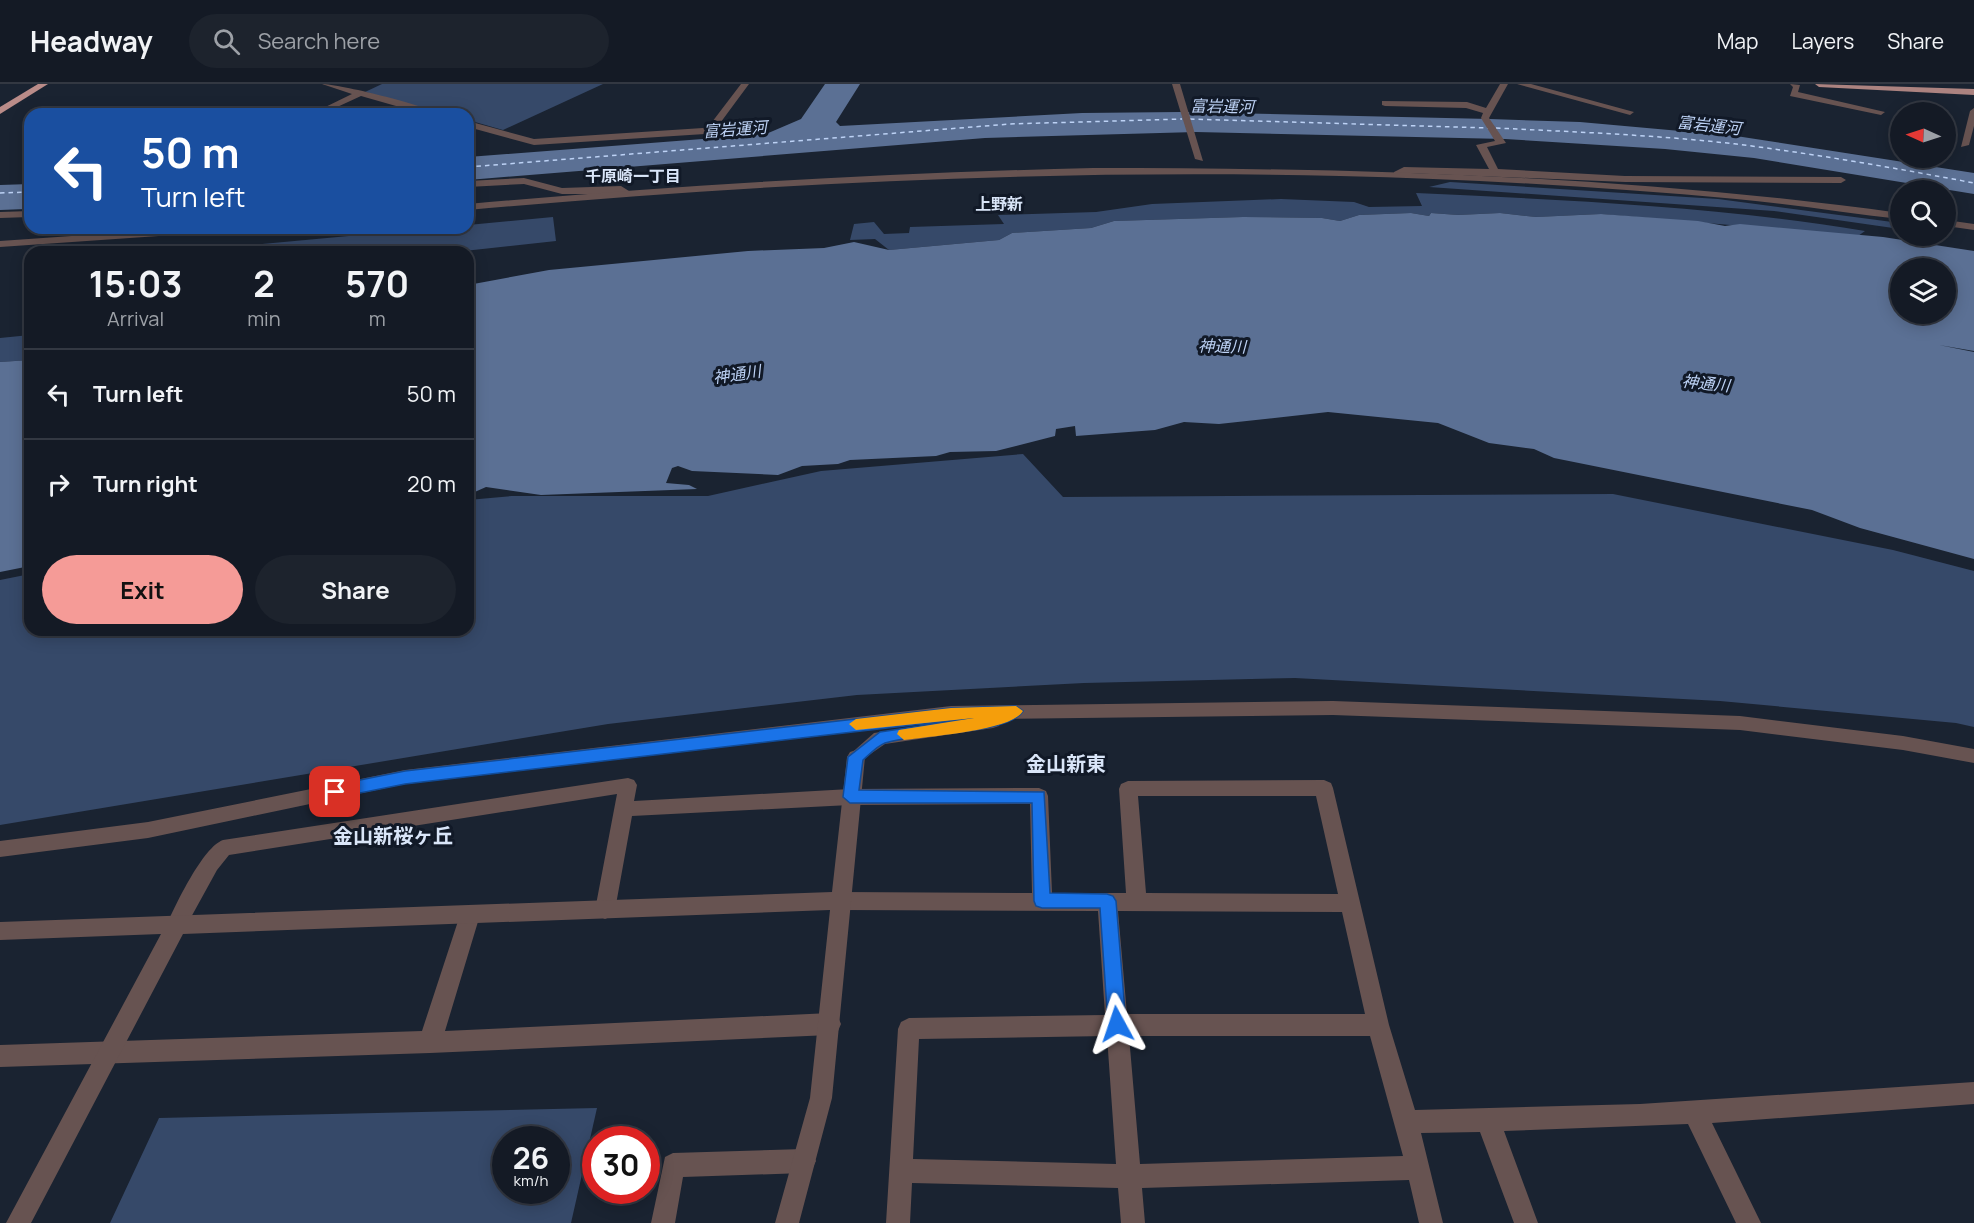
<!DOCTYPE html>
<meta charset="utf-8">
<style>
body{margin:0;font-family:Manrope,"Noto Sans JP",sans-serif;background:#1d232d;color:#f1f3f6;height:100vh;display:flex;flex-direction:column;font-size:22px;white-space:nowrap}
*{box-sizing:border-box;margin:0}
p{font-size:20px;color:#9da1a7}
.icon{flex:none;width:33px;height:33px;fill:none;stroke:currentColor;stroke-width:2;stroke-linecap:round;stroke-linejoin:round}
.map{position:relative;flex:1;overflow:hidden}
.sheet{position:absolute;left:24px;top:162px;width:450px;height:390px;display:flex;flex-direction:column;background:#141a25;border-radius:18px;box-shadow:0 3px 15px #0003,0 0 0 2px #333842}
.sheet>*{flex:none}
.banner{position:absolute;left:24px;top:24px;width:450px;height:126px;border-radius:18px;box-shadow:0 3px 15px #0003,0 0 0 2px #333842;background:#1a4fa0;color:#fff;overflow:hidden}
.needle{width:39px;rotate:273deg}
.tools{position:absolute;left:1890px;top:18px;display:grid;gap:12px}
.tools a{display:grid;place-items:center;width:66px;height:66px;border-radius:50%;background:#141a25;box-shadow:0 3px 15px #0003,0 0 0 2px #333842;font-size:30px}
.speed{position:absolute;left:492px;top:1042px;display:flex;gap:12px;font-size:30px;font-weight:700;text-align:center}
.speed>*{display:grid;place-content:center;width:78px;height:78px;border-radius:50%;background:#141a25;box-shadow:0 3px 15px #0003,0 0 0 2px #333842;line-height:1}
.speed small{font-size:15px;font-weight:400}
.speed .limit{border:9px solid #d22;background:#fff;color:#111}
.pin{position:absolute;display:grid;place-items:center;width:51px;height:51px;color:#fff;margin:-26px;border-radius:12px;box-shadow:0 3px 9px #0006}
.me{position:absolute;width:66px;margin:-33px;rotate:355deg;stroke-linejoin:round;filter:drop-shadow(0 0 4px #0008)}
.turn{display:flex;align-items:center;gap:21px;height:126px;padding:0 18px;font-size:27px}
.turn .icon{width:78px;height:78px;stroke-width:2.5}
.turn b{display:block;font-size:42px;line-height:51px}
.eta{display:flex;justify-content:space-evenly;align-items:center;height:102px;text-align:center}
.eta b{font-size:36px;font-weight:700;line-height:42px}
.action{display:flex;gap:12px;margin-top:auto;padding:12px 18px}
.action a{flex:1;height:69px;border-radius:36px;background:#f59b97;color:#111;font-size:24px;font-weight:700;line-height:69px;text-align:center}
.action a+a{background:#1d232d;color:#f1f3f6}
ul{padding:0;list-style:none}
li{display:flex;align-items:center;gap:18px;height:90px;padding:0 18px;border-top:2px solid #333842}
li div{flex:1}
li b{display:block;font-size:22px}
li em{font-style:normal}
header{display:flex;align-items:center;gap:36px;box-sizing:border-box;height:84px;padding:0 30px;background:#141a25;border-bottom:2px solid #333842}
header strong{font-size:28px}
nav{display:flex;gap:33px;margin-inline-start:auto;font-size:21px}
.search{width:420px;height:54px;background:#1d232d;display:flex;align-items:center;gap:15px;box-sizing:border-box;padding:0 21px;border-radius:33px;color:#9da1a7;font-size:22px}
.map>svg:first-child{display:block}
.green{fill:#364969;fill-rule:evenodd}
.water{fill:#5b7094;fill-rule:evenodd}
.lines{fill:none;stroke-linecap:round;stroke-linejoin:round}
.ferry{stroke:#bdd2f5;stroke-width:1.5;stroke-dasharray:4.5 4;stroke-linecap:butt}
.minor{fill:#675351;fill-rule:evenodd}
.tertiary{fill:#675351;fill-rule:evenodd}
.primary{fill:#ac8380;fill-rule:evenodd}
.trunk{fill:#ba8c89;fill-rule:evenodd}
.route{fill:#1a73e8;stroke:#114b97;stroke-width:1.5}
.slow{fill:#f59e0b}
.labels{text-anchor:middle;dominant-baseline:central;stroke-width:6;stroke-linejoin:round;paint-order:stroke}
.far-water-label{font-size:16px;font-style:italic;fill:#bdd2f5;stroke:#111927}
.far-neighbourhood-label{font-size:16px;font-weight:bold;fill:#d9e5f8;stroke:#111927}
.neighbourhood-label{font-size:20px;font-weight:bold;fill:#d9e5f8;stroke:#111927}
</style>
<header>
<strong>Headway</strong>
<div class="search"><svg class="icon" aria-label="search" viewBox="0 0 24 24"><circle cx="10" cy="10" r="6"/><path d="M15 15l6 6"/></svg>Search here</div>
<nav><a>Map</a><a>Layers</a><a>Share</a></nav>
</header>
<div class="map">
<svg width="1974" height="1139" viewBox="0 0 1974 1139">
<rect width="100%" height="100%" fill="#1a2331"/>
<path class="green" d="M382,0H603L503,46L468,36V30H445L365,8Z
M1450,98L1718,115L1900,139V145L1774,127L1429,103Z
M1416,109C1566,116 1717,122 1865,147L1858,152L1601,130L1536,133L1500,129L1458,131L1431,129L1429,132L1411,129L1359,131L1340,137L1322,134L1243,133L1114,137L1091,144L1012,149L999,156L889,166L875,155L850,156L854,140L874,138L884,150L909,149L910,143L1004,140L998,131L1096,128L1152,120L1281,115L1354,118L1369,123L1422,122Z
M553,133L556,157L455,168H177L435,144H468V141Z
M30,251V276L0,278V254Z
M1023,370L1063,413L1613,410L1893,466L1974,487V643L1956,639L1720,617L1295,594L1084,599L857,611L608,640L0,741V496L30,490V546H468V416L512,412H708L821,387Z
M597,1024L571,1139H110L159,1034ZM506,1056H556V1107H506Z"/>
<path class="water" d="M825,0H860L836,38L840,42L1082,29L1180,28L1490,35L1580,38L1736,52L1974,89V110L1754,74L1665,65L1505,55L1196,48L985,54L468,96V73L766,50L801,35Z
M30,100V122L26,125L0,126V101Z
M1411,129L1429,132L1431,129L1458,131L1500,129L1536,133L1601,130L1698,137L1725,142L1740,140L1883,153L1974,167V267L1939,261L1974,268V475L1860,444L1812,426L1554,374L1534,365L1489,359L1438,339L1328,328L1219,340L1184,338L1155,346L1076,352L1075,342L1056,345L1055,352L996,367L950,368L936,372L850,376L838,380L802,382L778,391L692,387L678,382L672,384L666,399L689,401L697,405L541,411L486,403L468,411V201L549,186L748,167L824,164L854,158L889,166L999,156L1012,149L1091,144L1114,137L1243,133L1322,134L1340,137L1359,131ZM1900,184H1946V230H1900Z
M30,276V482L0,488V278Z"/>
<g class="lines">
<path class="ferry" d="M1190,35L1488,44
M1496,44C1576,48 1656,51 1736,60C1816,70 1895,84 1974,99
M468,83L1010,40L1182,35
M0,109L30,108"/>
<path class="minor" d="M322,0C339,0 425,21 438,30H424L361,12L322,30H311L352,10Z
M741,0H749L715,46L705,50L534,61L468,43V37L534,55L703,44L709,42Z
M1500,0H1508L1489,34L1506,59L1487,63L1498,85L1625,92L1841,93L1846,96L1841,99L1625,98L1406,89L1394,92V88L1404,83L1489,85L1476,61L1495,57L1481,34L1483,29L1466,24L1385,22L1382,21V17L1467,18L1486,24Z
M1517,0H1531L1634,28L1630,31Z
M1790,0L1800,1L1798,8L1885,28L1881,31L1790,12L1793,3Z
M1974,24V42L1969,61L1961,63L1970,27Z
M524,94L562,104L621,102L629,107L624,110H562L524,100L468,103V97Z
M30,127V133L0,134V128Z
M1333,617L1740,632L1903,652L1974,665V679L1903,666L1740,646L1333,631L1001,635L999,642L993,644L885,660L856,680L850,678L847,673L874,649L957,636H951L405,700L148,754L0,773V757L148,738L405,686L951,622Z
M628,694L634,696L637,701L634,717L850,705L1039,704L1046,707L1048,712L1052,809H1126L1119,705L1121,700L1128,697L1324,696L1331,699L1333,704L1389,941L1415,1026L1640,1020L1974,998V1020L1712,1039L1761,1139H1736L1688,1040L1504,1047L1538,1139H1514L1480,1048L1421,1049L1443,1139H1419L1409,1096L1142,1104L1145,1139H1121L1118,1104L912,1099L910,1139H886L898,945L901,938L909,934L1105,931L1098,827L841,826L834,823L831,817L834,811L841,808L1032,809L1030,720L850,721L632,732L615,826L612,832L605,835L598,832L595,826L617,710L229,771L217,786L184,846L177,849L170,846L167,840C176,820 203,763 223,756ZM1138,712H1316L1338,810L1146,809ZM1118,827L1342,828L1365,930H1127ZM1107,952L1116,1080L913,1075L919,955ZM1129,952H1370L1403,1072L1140,1080Z
M470,822L477,825L480,831L445,947L830,929L838,933L841,940L838,947L830,951L430,969L0,983V961L422,947L460,831L463,825Z
M804,1065L812,1069L816,1077L812,1085L804,1089L683,1093L675,1139H651L665,1073L673,1069Z"/>
<path class="tertiary" d="M1172,0H1180L1203,77L1195,75Z
M1093,84C1362,84 1632,92 1900,129V135C1846,129 1791,120 1736,115C1604,103 1472,95 1340,92C1048,85 758,100 468,126V120C676,101 884,89 1093,84Z
M1946,136L1974,140V146L1946,142Z
M186,144H236L231,147L0,163V157Z
M856,666L862,668L865,673L832,1014L799,1139H775L810,1014L830,826L183,850L31,1139H6L161,850L0,856V838L832,808L847,673L850,668Z"/>
<path class="primary" d="M1815,0L1974,5V11L1819,3Z"/>
<path class="trunk" d="M38,0H48L0,30V23Z"/>
</g>
<path class="route" d="M1016,622L1023,627C1009,651 913,649 885,659C877,662 869,671 863,676L859,706L1044,708L1050,809L1107,810L1113,812L1116,817L1126,940L1124,947L1117,949L1111,947L1108,940L1100,824H1042L1036,822L1034,817L1032,719H850L843,713L848,673L880,648L974,634L405,700L335,714L327,708L335,701L405,687L951,624Z"/>
<path class="slow" d="M1016,622L1023,627C1011,647 928,652 904,656L897,650L899,646L974,634L856,646L849,640L856,635L951,624Z"/>
<g class="labels">
<g class="far-water-label">
<text transform="translate(1222 22) rotate(1)">富岩運河</text>
<text transform="translate(1709 41) rotate(6)">富岩運河</text>
<text transform="translate(735 45) rotate(-4)">富岩運河</text>
<text transform="translate(1222 262) rotate(1)">神通川</text>
<text transform="translate(737 290) rotate(-8)">神通川</text>
<text transform="translate(1706 299) rotate(6)">神通川</text>
</g>
<g class="far-neighbourhood-label">
<text x="633" y="92">千原崎一丁目</text>
<text x="999" y="120">上野新</text>
</g>
<g class="neighbourhood-label">
<text x="1066" y="679">金山新東</text>
<text x="393" y="751">金山新桜ヶ丘</text>
</g>
</g>
</svg>
<div class="tools">
<a><svg class="needle" viewBox="-14 -14 28 28"><path d="M0-13l5 13h-10z" fill="#e53935"/><path d="M0 13l5-13h-10z" fill="#9da1a7"/></svg></a>
<a><svg class="icon" aria-label="search" viewBox="0 0 24 24"><circle cx="10" cy="10" r="6"/><path d="M15 15l6 6"/></svg></a>
<a><svg class="icon" aria-label="layers" viewBox="0 0 24 24"><path d="M12 4l9 5-9 5-9-5zM3 14l9 5 9-5"/></svg></a>
</div>
<div class="speed"><div>26<small>km/h</small></div><div class="limit">30</div></div>
<div class="pin" style="left:335px;top:708px;background:#d93025"><svg class="icon" aria-label="arrive" viewBox="0 0 24 24"><path d="M6 21V4h12l-3 4 3 4H6"/></svg></div>
<svg class="me" style="left:1117px;top:940px" viewBox="-20 -20 40 40"><path d="M0-17L14 15 0 8-14 15z" fill="#1a73e8" stroke="#fff" stroke-width="4"/></svg>
<div class="banner">
<div class="turn"><svg class="icon" aria-label="left" viewBox="0 0 24 24"><path d="M17 20v-9H6M10 6l-5 5 5 5"/></svg><div><b>50 m</b>Turn left</div></div>
</div>
<section class="sheet">
<div class="eta">
<div><b>15:03</b><p>Arrival</p></div>
<div><b>2</b><p>min</p></div>
<div><b>570</b><p>m</p></div>
</div>
<ul>
<li><svg class="icon" aria-label="left" viewBox="0 0 24 24"><path d="M17 20v-9H6M10 6l-5 5 5 5"/></svg><div><b>Turn left</b></div><em>50 m</em></li>
<li><svg class="icon" aria-label="right" viewBox="0 0 24 24"><path d="M7 20v-9h11M14 6l5 5-5 5"/></svg><div><b>Turn right</b></div><em>20 m</em></li>
</ul>
<div class="action"><a>Exit</a><a>Share</a></div>
</section>
</div>
